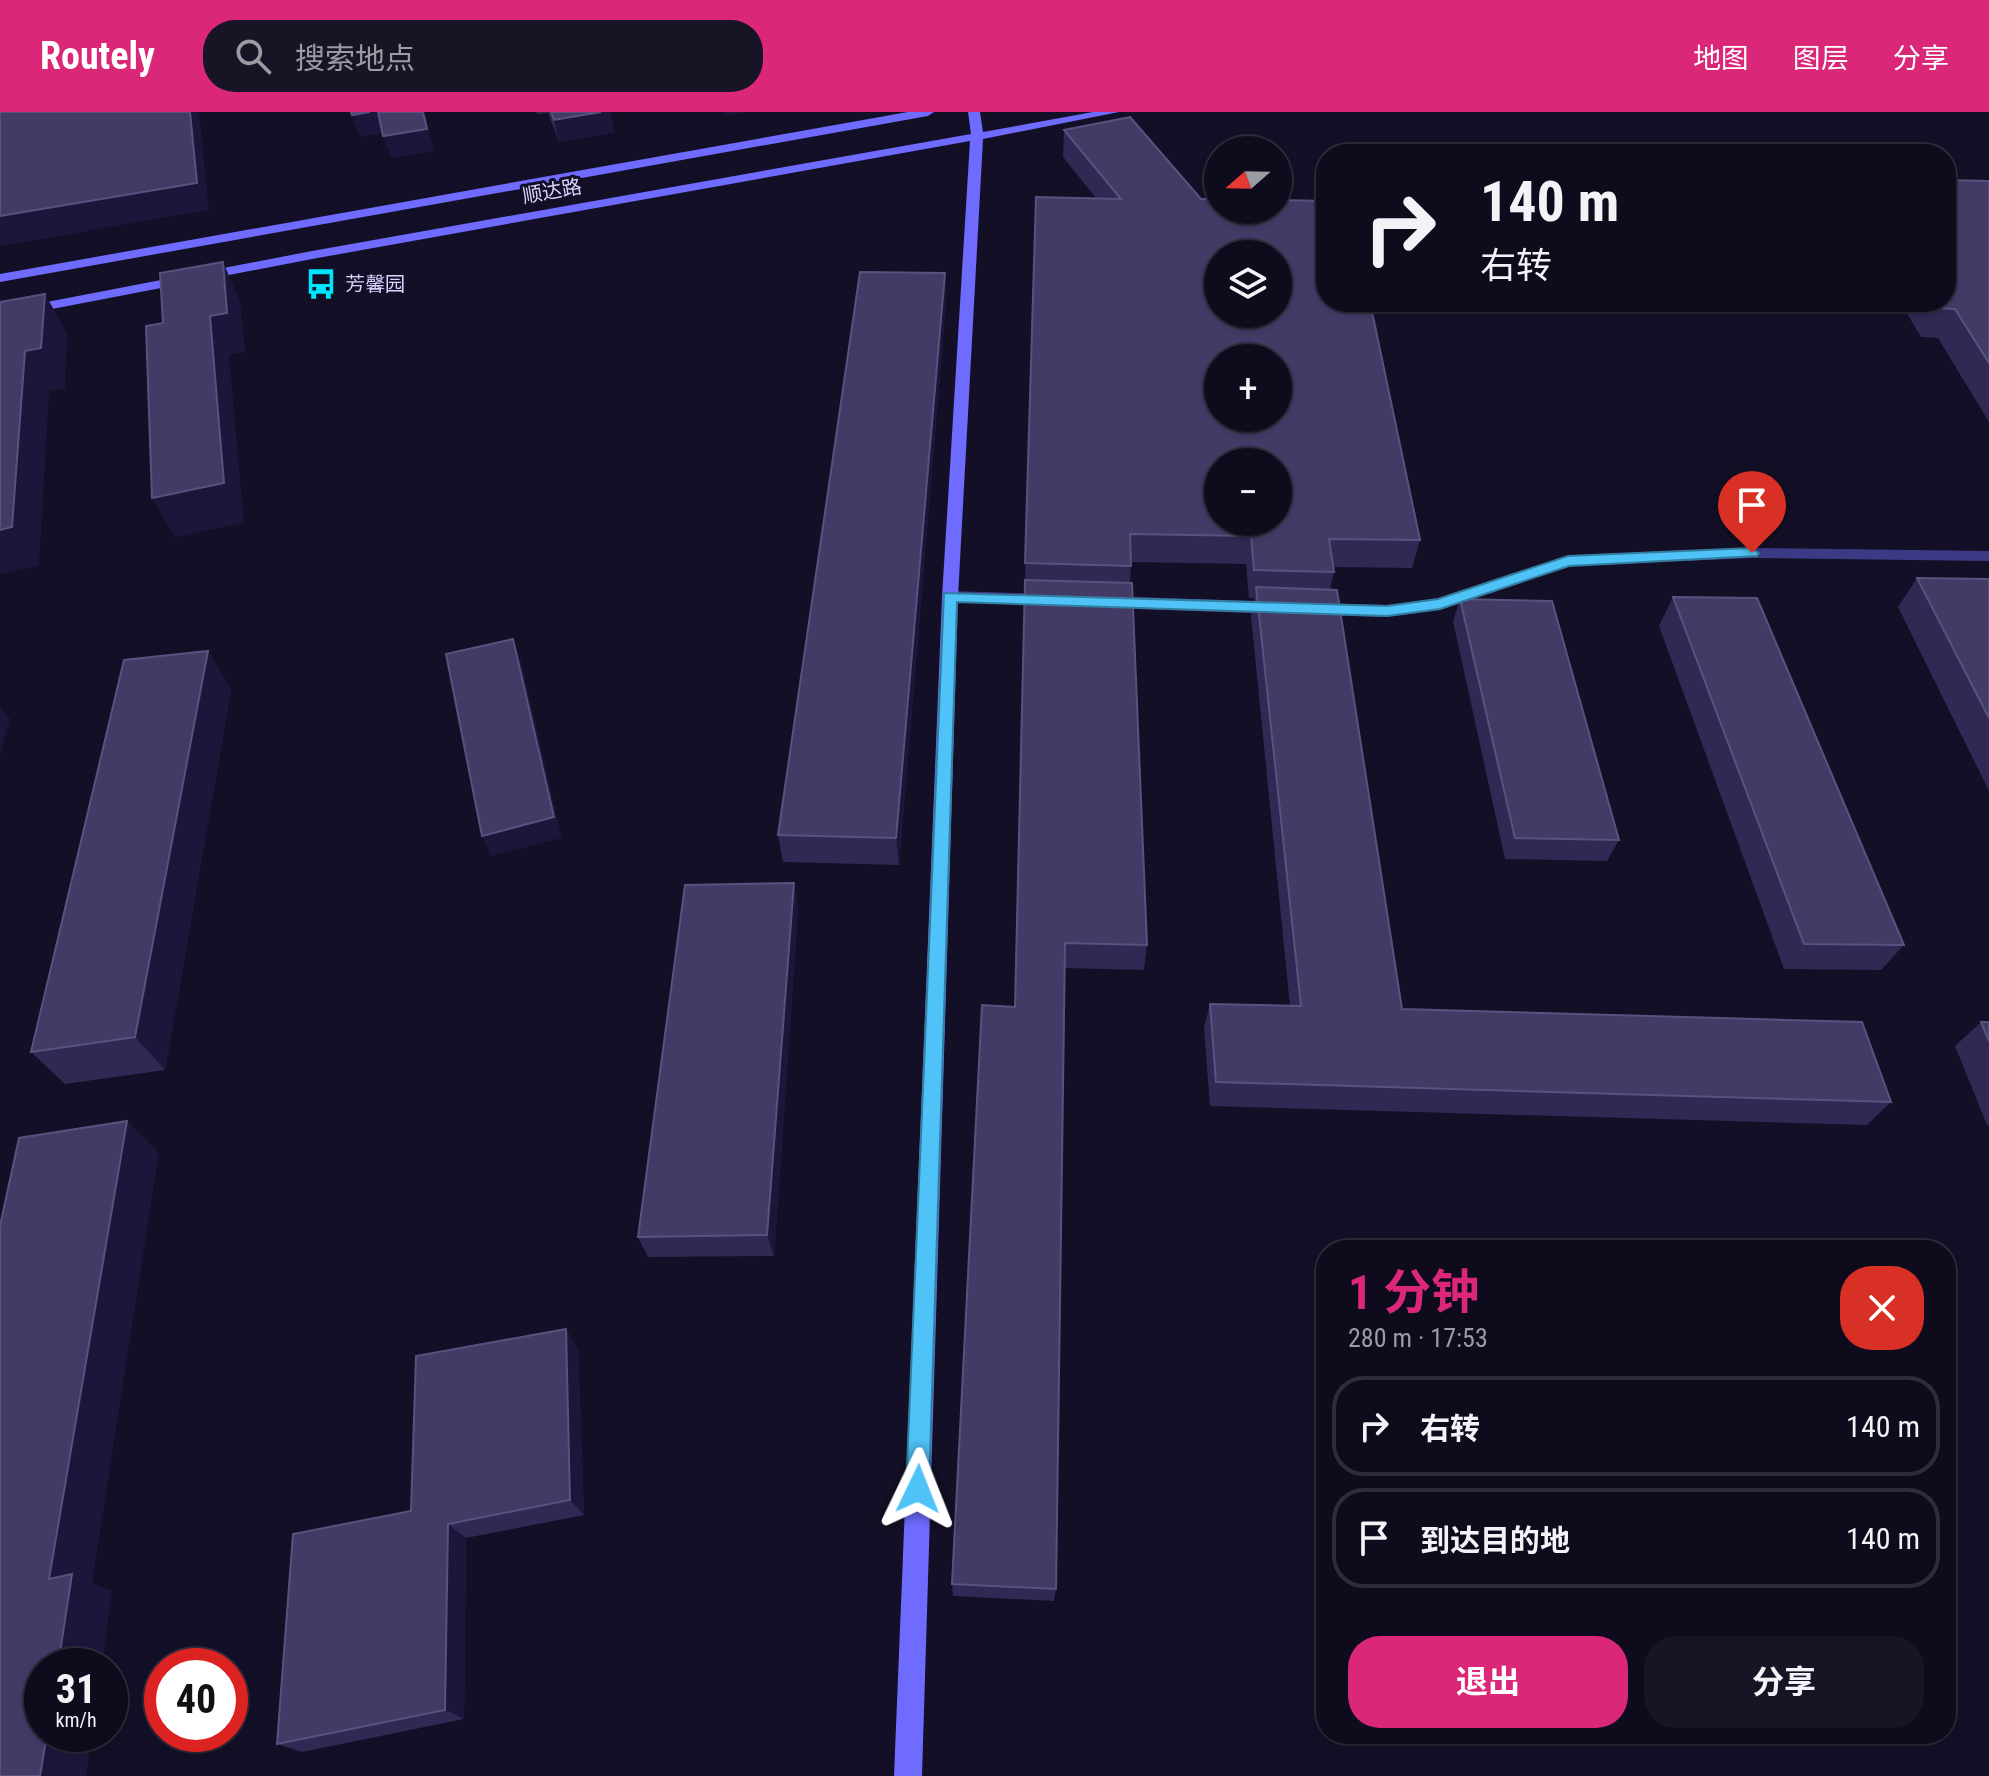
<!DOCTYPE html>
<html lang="zh">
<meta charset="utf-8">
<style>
body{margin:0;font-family:"Roboto Condensed","Noto Sans SC",sans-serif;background:#171425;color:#f1f3f6;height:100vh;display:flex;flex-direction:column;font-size:30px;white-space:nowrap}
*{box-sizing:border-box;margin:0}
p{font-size:26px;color:#9b9ba3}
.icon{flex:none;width:44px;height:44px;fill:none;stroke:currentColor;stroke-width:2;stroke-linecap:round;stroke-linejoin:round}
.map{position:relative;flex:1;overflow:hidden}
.details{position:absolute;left:1316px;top:1128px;width:640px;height:504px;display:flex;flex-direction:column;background:#0e0b1c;border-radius:32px;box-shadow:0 2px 6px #0004,0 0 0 2px #2e2b3b}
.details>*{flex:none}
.hud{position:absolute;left:1316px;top:32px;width:640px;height:168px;border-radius:32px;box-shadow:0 2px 6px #0004,0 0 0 2px #2e2b3b;background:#0e0b1c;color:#f1f3f6;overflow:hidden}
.needle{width:52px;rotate:250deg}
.fabs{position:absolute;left:1204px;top:24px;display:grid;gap:16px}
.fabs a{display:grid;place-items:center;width:88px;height:88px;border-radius:50%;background:#0e0b1c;box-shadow:0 2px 6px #0004,0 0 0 2px #2e2b3b;font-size:40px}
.speed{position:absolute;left:24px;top:1536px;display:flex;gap:16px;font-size:40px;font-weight:700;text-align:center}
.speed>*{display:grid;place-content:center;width:104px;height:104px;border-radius:50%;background:#0e0b1c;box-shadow:0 2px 6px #0004,0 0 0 2px #2e2b3b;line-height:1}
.speed small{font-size:20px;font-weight:400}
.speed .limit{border:12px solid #d22;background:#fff;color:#111}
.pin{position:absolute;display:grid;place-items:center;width:68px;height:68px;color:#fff;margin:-82px -34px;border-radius:50% 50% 50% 0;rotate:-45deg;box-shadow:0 0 8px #0007}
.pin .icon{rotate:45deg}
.me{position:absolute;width:88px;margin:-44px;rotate:2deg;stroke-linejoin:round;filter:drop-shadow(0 0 6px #0008)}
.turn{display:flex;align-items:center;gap:28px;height:168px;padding:0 32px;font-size:36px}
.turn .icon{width:104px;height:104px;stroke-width:2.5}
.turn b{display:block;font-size:56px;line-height:68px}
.round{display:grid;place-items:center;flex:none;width:84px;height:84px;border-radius:32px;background:#171425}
.summary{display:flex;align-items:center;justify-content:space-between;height:136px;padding:0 32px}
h1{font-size:48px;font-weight:700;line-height:60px;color:#db2777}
.button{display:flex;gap:16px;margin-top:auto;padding:16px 32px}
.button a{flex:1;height:92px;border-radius:32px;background:#db2777;color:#fff;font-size:32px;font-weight:700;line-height:92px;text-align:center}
.button a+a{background:#171425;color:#f1f3f6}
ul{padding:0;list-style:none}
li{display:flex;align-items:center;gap:24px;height:100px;margin:0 16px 12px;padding:0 16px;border:4px solid #2e2b3b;border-radius:32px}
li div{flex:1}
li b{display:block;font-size:30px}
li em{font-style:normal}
header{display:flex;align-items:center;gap:48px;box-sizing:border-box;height:112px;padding:0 40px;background:#db2777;color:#fff}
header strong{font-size:38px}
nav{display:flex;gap:44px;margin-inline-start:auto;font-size:28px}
.search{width:560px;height:72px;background:#171425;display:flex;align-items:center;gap:20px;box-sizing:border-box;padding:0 28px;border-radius:32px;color:#9b9ba3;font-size:30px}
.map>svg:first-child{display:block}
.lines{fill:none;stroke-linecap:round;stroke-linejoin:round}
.street{fill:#3d3a85;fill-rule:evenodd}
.secondary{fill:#6f6bff;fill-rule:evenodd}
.wall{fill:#312854}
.shaded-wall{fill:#1d163a}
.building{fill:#433a66;stroke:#5a527e;stroke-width:2;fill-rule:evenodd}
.route{fill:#4fc3f7;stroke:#337fa1;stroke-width:2}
.labels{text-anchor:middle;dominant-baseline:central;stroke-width:6;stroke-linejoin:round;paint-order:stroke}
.far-street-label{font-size:20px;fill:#d9d4ff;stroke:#130f26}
.far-poi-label{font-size:20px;fill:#d9d4ff;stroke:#130f26;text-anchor:start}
</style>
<header>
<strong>Routely</strong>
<div class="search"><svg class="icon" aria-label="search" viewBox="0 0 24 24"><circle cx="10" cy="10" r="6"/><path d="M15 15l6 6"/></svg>搜索地点</div>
<nav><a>地图</a><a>图层</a><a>分享</a></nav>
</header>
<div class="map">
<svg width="1989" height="1664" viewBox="0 0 1989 1664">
<rect width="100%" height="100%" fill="#130f26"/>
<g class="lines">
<path class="street" d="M1752,436L1989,439V449L1752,446L1569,454L1440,498L1387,505L1313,503L1305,497L1313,491L1387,493L1439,486L1568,444Z
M950,479L1049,482L1057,488L1049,494L944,489L942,485Z
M1109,484L1277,490L1285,496L1277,502L1109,496L1101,490Z"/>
<path class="secondary" d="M908,0H934L928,4L0,170V162Z
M968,0H980L983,20L1093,0H1119L983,27L958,485L922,1664H894L942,485L970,29L312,147L0,207V199L312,139L971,22Z"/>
</g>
<path class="wall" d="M537,0H610L614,20L559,30L548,1L537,2Z
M1064,18L1420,428L1412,456L1334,455V460L1330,477L1402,897L1891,990L1867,1013L1210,994L1204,916L1210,892L1290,894L1251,504L1254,486H1249L1246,452L1131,450L1130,471L1147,833L1144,858L1065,856L1056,1477L1054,1489L953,1484L952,1472L1015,895L1025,468L1036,85L1096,86L1063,45Z
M1989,69V310L1938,226L1921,225L1900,190H1946Z
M945,161L946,190L899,753L783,750L778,723Z
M1668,190H1730V192H1669Z
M1917,466L1989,467V679L1898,495Z
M1673,485L1904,833L1881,858L1784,857L1659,514Z
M1460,487L1619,728L1607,749L1505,747L1453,509Z
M231,577L165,958L65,972L31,940Z
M794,771L798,798L774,1144L648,1145L638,1125Z
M1981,910H1989V1013H1987L1955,934Z
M578,1236L584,1403L466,1426L464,1607L302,1640L277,1632L411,1399Z"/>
<path class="shaded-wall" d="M190,0H199L209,98L0,134V104Z
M370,0H378L385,21L360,25L352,3Z
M423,0H424L434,39L391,46L383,24Z
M601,0H610L614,20L559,30L554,8Z
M723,0H747L724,4Z
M223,150L240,189L245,240L229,243L244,411L175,425L152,386Z
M945,161L946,190L899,753L896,726Z
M45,182L67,221L65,276L49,279L39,454L0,462V418L25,239Z
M513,527L521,549L562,726L491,744L482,724Z
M208,539L231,577L165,958L135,925Z
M0,594L10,607L0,643Z
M794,771L798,798L774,1144L767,1123Z
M127,1009L159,1040L92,1471L112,1479L102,1554H58L49,1467Z
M566,1217L578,1236L584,1403L570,1388Z
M448,1412L466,1426L464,1607L445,1598Z
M47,1622H92L86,1664H40Z"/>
<path class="building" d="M0,0H190L197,71L0,104Z
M351,0H370L352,3Z
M378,0H423L427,17L383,24Z
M551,0H601L554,8Z
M1130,5L1201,87H1218V98H1278V88L1326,89V190H1370L1420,428L1329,427L1334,460L1254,458L1251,424L1130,422L1131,454L1025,451L1036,85L1121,87L1064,18ZM1218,142H1278V202H1218ZM1218,246H1278V306H1218ZM1218,350H1278V410H1218Z
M1946,68L1989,69V251L1955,197L1937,196L1933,190H1946Z
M223,150L227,201L210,204L224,371L152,386L146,214L163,211L160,161Z
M860,160L945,161L896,726L778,723Z
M45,182L41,236L25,239L12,415L0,418V190Z
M1917,466L1989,467V606Z
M1025,468L1132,471L1147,833L1065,831L1056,1477L952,1472L982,893L1015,895Z
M1256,475L1337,478L1402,897L1862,910L1891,990L1216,970L1210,892L1301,894Z
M1673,485L1757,486L1904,833L1804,832Z
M1460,487L1552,489L1619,728L1515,726Z
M513,527L554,705L482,724L446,542Z
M208,539L135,925L31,940L124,548Z
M794,771L767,1123L638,1125L685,773Z
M1981,910H1989V929Z
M127,1009L49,1467L72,1462L58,1554H42V1622H47L40,1664H0V1114L19,1026Z
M566,1217L570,1388L448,1412L445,1598L277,1632L293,1422L411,1399L416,1244Z"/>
<path class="route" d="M1752,436L1759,441L1757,444L1569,454L1440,497L1387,504L957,490L929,1377L926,1385L918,1389L910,1385L906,1377L944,481L1387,494L1438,487L1568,444Z"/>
<defs>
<symbol id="bus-bare" viewBox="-9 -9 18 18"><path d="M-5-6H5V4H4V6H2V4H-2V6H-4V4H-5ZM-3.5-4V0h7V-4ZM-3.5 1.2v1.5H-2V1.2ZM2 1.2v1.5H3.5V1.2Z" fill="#00e5ff" stroke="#130f26" stroke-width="2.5" paint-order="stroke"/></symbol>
</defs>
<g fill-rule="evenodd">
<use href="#bus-bare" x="299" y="150" width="44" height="44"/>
</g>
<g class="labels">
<g class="far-street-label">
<text transform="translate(552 79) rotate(-10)">顺达路</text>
</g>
<g class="far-poi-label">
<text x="345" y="172">芳馨园</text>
</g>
</g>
</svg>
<div class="fabs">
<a><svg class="needle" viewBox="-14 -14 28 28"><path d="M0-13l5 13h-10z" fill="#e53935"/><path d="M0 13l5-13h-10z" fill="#9b9ba3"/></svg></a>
<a><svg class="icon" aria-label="layers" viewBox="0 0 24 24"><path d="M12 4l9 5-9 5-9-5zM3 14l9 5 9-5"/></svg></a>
<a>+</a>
<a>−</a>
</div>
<div class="speed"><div>31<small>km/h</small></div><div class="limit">40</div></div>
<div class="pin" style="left:1752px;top:441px;background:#d93025"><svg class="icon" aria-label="arrive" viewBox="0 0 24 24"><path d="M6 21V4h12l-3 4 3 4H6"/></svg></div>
<svg class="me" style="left:918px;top:1377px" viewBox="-20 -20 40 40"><path d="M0-17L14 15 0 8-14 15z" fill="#4fc3f7" stroke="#fff" stroke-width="4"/></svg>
<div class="hud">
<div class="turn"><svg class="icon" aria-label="right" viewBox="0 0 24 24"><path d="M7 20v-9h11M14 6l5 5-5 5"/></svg><div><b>140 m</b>右转</div></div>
</div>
<section class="details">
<div class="summary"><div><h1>1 分钟</h1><p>280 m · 17:53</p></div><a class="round" style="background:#d93025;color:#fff"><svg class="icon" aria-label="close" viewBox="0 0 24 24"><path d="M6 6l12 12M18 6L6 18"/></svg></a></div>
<ul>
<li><svg class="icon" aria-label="right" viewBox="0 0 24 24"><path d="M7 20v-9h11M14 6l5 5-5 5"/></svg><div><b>右转</b></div><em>140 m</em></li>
<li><svg class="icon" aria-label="arrive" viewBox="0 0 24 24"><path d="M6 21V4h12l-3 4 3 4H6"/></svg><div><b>到达目的地</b></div><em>140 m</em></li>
</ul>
<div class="button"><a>退出</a><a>分享</a></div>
</section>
</div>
